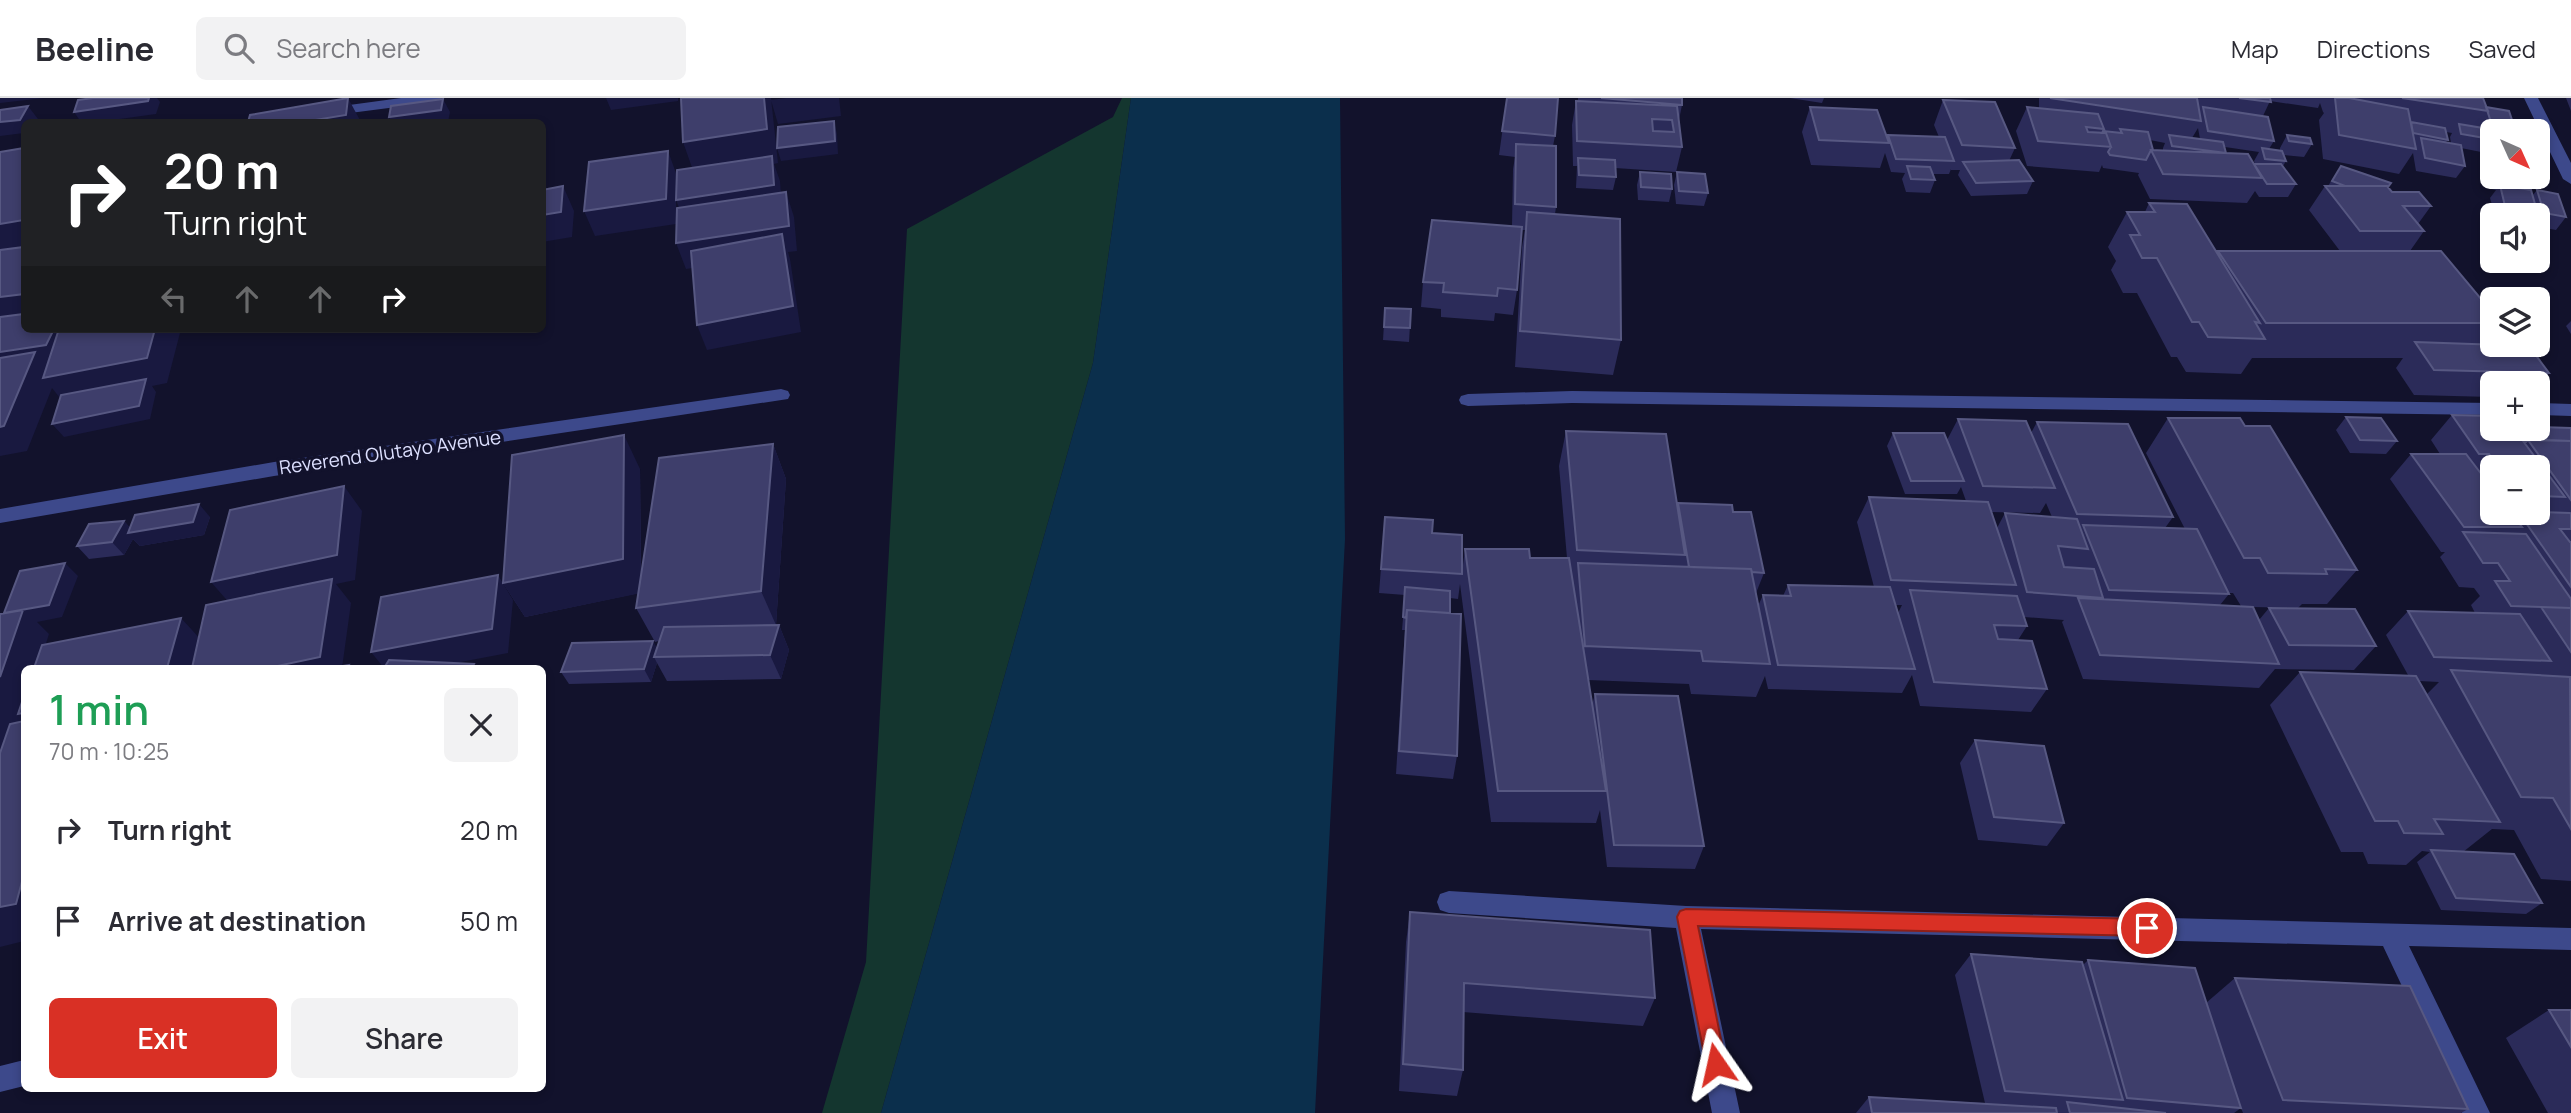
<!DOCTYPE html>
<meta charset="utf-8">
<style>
body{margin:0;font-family:Manrope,sans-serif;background:#f2f2f3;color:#2b2b33;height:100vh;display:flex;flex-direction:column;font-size:26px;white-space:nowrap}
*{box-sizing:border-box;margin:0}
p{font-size:23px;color:#7c7c81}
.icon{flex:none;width:38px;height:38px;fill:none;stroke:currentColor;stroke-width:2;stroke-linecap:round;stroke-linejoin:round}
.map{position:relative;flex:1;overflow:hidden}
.side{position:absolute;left:21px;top:567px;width:525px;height:427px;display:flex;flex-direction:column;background:#fff;border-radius:10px;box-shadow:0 4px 10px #0003}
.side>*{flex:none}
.top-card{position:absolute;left:21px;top:21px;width:525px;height:214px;border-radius:10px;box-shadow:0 4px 10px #0003;background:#202124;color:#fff;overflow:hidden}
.needle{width:46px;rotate:135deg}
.tools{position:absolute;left:2480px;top:21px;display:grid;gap:14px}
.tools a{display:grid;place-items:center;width:70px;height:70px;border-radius:10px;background:#fff;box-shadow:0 4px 10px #0003;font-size:35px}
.pin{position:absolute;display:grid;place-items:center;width:60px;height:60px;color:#fff;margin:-30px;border:4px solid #fff;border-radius:50%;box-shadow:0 2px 7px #0007}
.me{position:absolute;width:77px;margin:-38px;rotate:349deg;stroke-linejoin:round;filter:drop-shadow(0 0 5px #0008)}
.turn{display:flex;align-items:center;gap:24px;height:147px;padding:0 28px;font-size:32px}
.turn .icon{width:91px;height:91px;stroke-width:2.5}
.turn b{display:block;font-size:49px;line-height:60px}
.lanes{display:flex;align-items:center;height:66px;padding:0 28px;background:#0003;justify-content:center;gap:35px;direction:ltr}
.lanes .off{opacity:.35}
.round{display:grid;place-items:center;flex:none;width:74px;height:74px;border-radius:10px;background:#f2f2f3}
.headline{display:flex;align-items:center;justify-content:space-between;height:119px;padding:0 28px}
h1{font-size:42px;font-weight:600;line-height:52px;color:#1e9e55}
.cta{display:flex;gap:14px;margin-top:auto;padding:14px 28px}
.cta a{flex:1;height:80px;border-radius:10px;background:#d93025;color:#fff;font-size:28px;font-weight:600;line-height:80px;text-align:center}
.cta a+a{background:#f2f2f3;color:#2b2b33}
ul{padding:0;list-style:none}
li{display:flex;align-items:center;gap:21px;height:91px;padding:0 28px}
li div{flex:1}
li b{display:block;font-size:26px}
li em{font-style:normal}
header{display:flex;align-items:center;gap:42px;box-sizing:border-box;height:98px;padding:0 35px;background:#fff;border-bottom:2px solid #e1e1e2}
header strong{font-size:33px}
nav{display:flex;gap:38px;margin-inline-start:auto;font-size:24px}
.search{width:490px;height:63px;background:#f2f2f3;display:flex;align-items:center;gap:18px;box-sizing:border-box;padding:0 24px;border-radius:10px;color:#7c7c81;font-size:26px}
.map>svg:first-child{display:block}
.green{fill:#14362f}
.water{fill:#0b2f4c}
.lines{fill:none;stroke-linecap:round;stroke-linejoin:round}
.minor{fill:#3d498b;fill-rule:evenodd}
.wall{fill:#2b2b59;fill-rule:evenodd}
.shaded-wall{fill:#191940}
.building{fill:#3e3e6b;stroke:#575882;stroke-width:2;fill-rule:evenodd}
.route{fill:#d93025;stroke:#8d1f18;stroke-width:2}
.labels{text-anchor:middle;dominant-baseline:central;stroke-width:7;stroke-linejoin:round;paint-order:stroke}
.street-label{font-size:19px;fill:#dde0ff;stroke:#12122c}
</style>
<header>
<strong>Beeline</strong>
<div class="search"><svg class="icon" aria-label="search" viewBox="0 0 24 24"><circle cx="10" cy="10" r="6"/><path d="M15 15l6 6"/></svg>Search here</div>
<nav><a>Map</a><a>Directions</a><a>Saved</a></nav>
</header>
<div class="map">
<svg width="2571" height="1015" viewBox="0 0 2571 1015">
<rect width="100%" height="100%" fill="#12122c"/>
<path class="green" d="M1122,0H1131L1093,265L881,1015H822L866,864L907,131L1113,19Z"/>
<path class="water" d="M1131,0H1340L1345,441L1315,1015H881L1093,265Z"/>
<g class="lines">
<path class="minor" d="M401,0H442L435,4L327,18L320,14L327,10Z
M2524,0H2538L2571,65V86L2563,81Z
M781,291L788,293L790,297L788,301L274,378L0,425V411L274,364Z
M1572,293L2492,305V317L1572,305L1468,308L1461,306L1459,302L1461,298L1468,296Z
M2538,305L2571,306V318L2538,317Z
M1449,793L1686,808L2571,830V852L2409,848L2490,1015H2462L2383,848L1701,831L1740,1015H1712L1676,830L1449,815L1440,812L1437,804L1440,796Z
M24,962V988L0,994V968Z"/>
</g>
<path class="wall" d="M1507,0L1555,38L1553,48L1556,109L1555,116L1621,242L1613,277L1515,269L1522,149L1525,132H1521L1517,192L1513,217L1495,215L1494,223L1441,219V211L1421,209L1423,184L1512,128L1513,71L1515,59L1499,57Z
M1578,0H1682V7L1679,22L1682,49L1676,74L1615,70L1616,79L1613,92L1576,90L1577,68H1573L1572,27L1576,3H1578Z
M1790,0H1824L1822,5Z
M2039,0H2483L2486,9L2515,31L2513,33H2492V79H2527L2528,83L2522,91L2532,98L2537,92L2566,119L2556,132L2545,130L2547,139L2538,151V117H2495L2490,100L2496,92L2491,91L2481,54L2461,50L2465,68L2456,80L2416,73L2413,55L2399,76L2323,61L2319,22L2324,15L2323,14L2320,5L2318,10L2270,3L2263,18L2274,43L2269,51L2280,53V50L2287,37L2312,46L2304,59L2284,57L2286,63L2283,68L2296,86L2288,99H2259L2255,93L2247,105L2150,101L2138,77L2139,75L2103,70L2102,67L2099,74L2027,68L2016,33L2027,9L2039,10ZM2198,30L2200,41L2192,40ZM2446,34L2452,35L2450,39L2451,45L2446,44L2448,42ZM2150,42L2165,45L2163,50V52H2153ZM2225,49L2259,54L2254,63L2255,66H2254L2226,55Z
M2566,0H2571V13Z
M1943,2L2015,50L2009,63L2033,83L2027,96L1971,98L1958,77L1960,72H1951V71L1949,76H1933L1935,82L1930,95L1906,94L1902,81L1905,75L1891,74L1885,55L1880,70L1811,67L1802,34L1810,9L1887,40L1888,37L1939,39L1934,27Z
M2341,68L2388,89L2392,94L2431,108L2418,126L2424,133L2410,153L2492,214V236L2483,247L2549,275L2538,289V285H2492V299L2414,297L2396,270L2403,260H2252L2241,276L2186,274L2177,259H2171L2137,195H2123L2111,172L2116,163L2108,149L2127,114H2145L2149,105L2217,154L2218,153H2340L2309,112L2325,88H2328Z
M1640,74L1672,91L1669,104L1638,102L1637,87Z
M1677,74L1708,95L1704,108L1676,106L1674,87Z
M1385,210L1411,211L1409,244L1383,242Z
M2571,223V236L2566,228Z
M2452,317L2529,338L2536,331H2538V329L2571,330V783L2541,781L2514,732L2492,731L2463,754L2542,805L2526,816L2441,812L2417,764L2430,754L2422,753L2406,767L2368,766L2363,754H2341L2270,607L2300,574L2408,577L2386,537L2408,513L2475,515L2471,507L2480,498L2474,490L2459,489L2440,459L2445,454H2441L2390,381L2411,356H2440L2431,342ZM2492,369H2538V415H2492ZM2419,583L2439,584L2427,596Z
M2346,319L2397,343L2386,356L2350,355L2336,332Z
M2168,320L2245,328L2357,472L2327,506H2302L2298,510L2253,509L2259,522L2269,510L2376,548L2354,572L2275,571L2259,590L2083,581L2062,524L2064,522L2024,519L2027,528L2018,542L2047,591L2031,614L1920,608L1912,577L1902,595L1768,591L1765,578L1756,599L1691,596L1689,586L1588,582L1592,607L1595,596L1704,748L1695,771L1607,769L1600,712L1596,725L1491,724L1460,486L1458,501L1450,500V515L1457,658L1453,681L1396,676L1405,532H1402L1405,497L1379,495L1385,419L1432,435L1462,475L1465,451L1530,460H1567L1559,368L1566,333L1677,409L1678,405L1733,414L1764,475L1756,495L1758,508L1763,497L1783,498L1788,487L1874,489L1857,424L1869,399L1966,403L1961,389L1957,396H1905L1887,348L1893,335L1947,342L1958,321L2031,335L2037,324L2173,419L2165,430L2185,431L2146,355ZM2046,405L2052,419L2005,415L1997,430L1991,414L2040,415ZM2228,495H2233L2241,508L2220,507L2229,496ZM1896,507H1902L1898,515Z
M773,346L786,381L776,527H779L789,552L781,581L667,583L657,565L651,584L569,586L561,574L657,549L659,543L655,544L636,510L639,495L525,519L503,485L640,371L641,477Z
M210,419L204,437L140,448L133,441L124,457L89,461L77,448L124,423L130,430Z
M1975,642L2064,725L2047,748L1978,742L1960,665Z
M1410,814L1655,900L1643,928L1463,914V972L1457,998L1399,993L1406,844Z
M1971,856L2083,867L2088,862L2206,905L2235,880L2468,1011L2461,1015H2243L2241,1010L2234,1015H1856L1869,999L1985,1005L1955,877Z
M2549,912H2571V1015H2548L2506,940Z"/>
<path class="shaded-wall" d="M0,0H44L0,5Z
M149,0H157L160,4L156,16L98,24H81L74,14Z
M348,0L361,24H303Z
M606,0H678V3L611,12Z
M764,0H771L778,65L774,66L780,83L782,112L686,127L676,102V126L595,138L584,113L668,53L677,78H695L683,44Z
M786,0H839L841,18L778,26L771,2Z
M443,1L450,14L448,24H391L389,19Z
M28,8L38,21L36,24H24V35L0,38V24Z
M834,23L837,36L838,56L781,63L777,50Z
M563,88L574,113L572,139L542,144V117Z
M786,94L794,119L797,153L788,154L790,161L801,234L707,252L697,227L785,155L686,171L676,145Z
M24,122V162L0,166V126Z
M24,196V224L0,227V199Z
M54,231H181L167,285L152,288L156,294L150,321L64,339L52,326L64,305L52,290L27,353L0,358V254Z
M624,337L640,371L641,495L525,519L503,485Z
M773,346L786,381L776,527L761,493Z
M344,388L362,413L355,482L336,486L351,505L342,570H268L232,508L211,484Z
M199,406L210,419L204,437L140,448L133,441L124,457L112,444L124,423L134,434Z
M65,465L78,478L62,519L37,524L49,536L38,570H24V622L22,619L16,637L0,745V579L4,515Z
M498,477L513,502L508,555L429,570H384L371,554Z
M181,520L203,544L197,570H167Z
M779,527L789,552L781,581L770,557Z
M653,543L660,555L654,559L657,565L651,584L644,571Z
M24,776V843L0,849V809Z"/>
<path class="building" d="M93,0H149L148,3L74,14L78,2Z
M348,0L346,17L303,24H248L250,17Z
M681,0H764L767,31L683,44Z
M1507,0H1558L1555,38L1502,33Z
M1601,0H1682V7Z
M2050,0H2197L2201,23Z
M2239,0H2270L2271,4Z
M2335,0H2349L2408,11L2416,51L2339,37Z
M2402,0H2483L2488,13Z
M443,1L441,12L389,19L391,8Z
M1943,2L1995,4L2015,50L1962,47Z
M1576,3L1677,8L1682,49L1577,43ZM1652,21L1672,22L1674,34L1653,33Z
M28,8L20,22L0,24V12Z
M1810,9L1877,12L1889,45L1819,42Z
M2027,9L2098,16L2104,31L2086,29L2088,34L2106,35L2111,49L2038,43Z
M2203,9L2268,19L2274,43L2208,33Z
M2486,9L2509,13L2515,31L2492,27Z
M834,23L835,43L777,50L778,29Z
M2411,24L2445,30L2448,42L2413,35Z
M2459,26L2501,33H2492V48L2490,41L2461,36Z
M2120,31L2148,34L2153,52H2151L2146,62L2110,57L2108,54L2111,49L2106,35H2102L2103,33L2122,35Z
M1888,37L1945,39L1954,63L1896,61Z
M2169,37L2223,44L2226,55L2172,48Z
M2287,37L2310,40L2312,46L2289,43Z
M2421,40L2461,47L2465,68L2425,60Z
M1516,46L1556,48V109L1515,106Z
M24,50V122L0,126V54Z
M2262,50L2282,53L2286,63L2265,61Z
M2151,52L2248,56L2262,80L2163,76Z
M668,53L666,101L584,113L589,64Z
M772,58L774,87L676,102L677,72Z
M1578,60L1615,62L1616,79L1579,77Z
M2019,62L2033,83L1976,85L1963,64Z
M2254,66H2281L2296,86H2267Z
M1907,68L1930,69L1935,82L1911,81Z
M2341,68L2391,85L2388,89L2387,88H2345L2332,83Z
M1640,74L1671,76L1672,91L1641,89Z
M1677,74L1705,76L1708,95L1679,93Z
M2505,79H2527L2528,83Z
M2500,87L2531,92L2537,113L2505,108Z
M563,88L561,114L542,117V92Z
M2325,88H2387L2392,94H2419L2431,108H2403L2424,133H2360Z
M2537,92L2558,96L2566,119L2544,115Z
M786,94L789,128L676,145L677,110Z
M2149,105L2187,106L2260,225L2255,224L2265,241L2208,239L2199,224H2192L2157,160H2142L2130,137H2140L2127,114H2155Z
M2502,110L2541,117L2547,139L2538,136V117H2504Z
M1527,114L1620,121L1621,242L1520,233Z
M1432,122L1522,129L1517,192L1498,190L1497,198L1443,194L1444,185L1423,184Z
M782,136L793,208L697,227L691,153Z
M24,149V196L0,199V152Z
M2218,153H2441L2492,214V225H2266Z
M1385,210L1411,211L1410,230L1384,229Z
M24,216V231H54L46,247L0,254V219Z
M59,231H155L147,260L43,280Z
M2415,244L2529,248L2549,275L2434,272Z
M35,254L4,328L0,329V260Z
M146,281L139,308L52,326L61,297Z
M2452,317L2492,318V331H2514L2565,399L2538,398V369H2492V375L2485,365H2495L2489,356H2479Z
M2346,319L2381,320L2397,343L2360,342Z
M2168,320H2240L2245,328H2270L2357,472L2325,471L2327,476L2268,475L2260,460H2244Z
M1958,321L2026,323L2055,390L1983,388Z
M2037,324L2128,326L2173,419L2077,416Z
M2538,329L2571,330V343L2547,342Z
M2514,331H2524L2532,342H2528L2525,345Z
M1566,333L1666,336L1685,457L1577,452Z
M1893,335H1944L1964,383H1911Z
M624,337L623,461L503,485L512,357Z
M2528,342L2571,343V402Z
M773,346L761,493L636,510L659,360Z
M2411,356H2466L2492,390V415H2511L2522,429H2464Z
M344,388L337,457L211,484L230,412Z
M1869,399L1988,404L2016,487L1891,482Z
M1678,405L1732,407L1733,414H1751L1764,475L1752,474L1751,471L1689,469Z
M199,406L193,424L128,435L135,417Z
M2538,414L2570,415L2571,416V431H2560L2570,444H2571V489L2519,415Z
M2005,415L2077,421L2088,451L2058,448L2064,469L2094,471L2103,500L2027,494Z
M1385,419L1433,422L1432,435L1462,437V476L1381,471Z
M124,423L112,444L77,448L89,426Z
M2083,427L2197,431L2229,496L2109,492Z
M2463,434L2526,436L2571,501V510L2511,508L2495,483H2510L2498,465H2483Z
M1465,451H1529L1530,460H1569L1606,693H1498Z
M65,465L49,507L4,515L20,473Z
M1578,465L1751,471L1770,566L1703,563L1701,553L1585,548Z
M498,477L492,531L371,554L381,499Z
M332,481L320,559L268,570H192L206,507Z
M1788,487L1890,489L1915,571L1778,567L1763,497L1791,498Z
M1405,489L1450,493V515L1407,512L1406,520L1403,519Z
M1910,492L2017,498L2027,528L1994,527L1998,541L2032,543L2047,591L1934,584Z
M2078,500L2253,509L2279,566L2100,557Z
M2541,509L2571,510V554Z
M2269,510L2355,511L2376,548L2289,547Z
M23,512L0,579V516Z
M1407,512L1461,516L1457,658L1399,653Z
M2408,513L2520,516L2551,563L2434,559Z
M181,520L167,570H34L42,547Z
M779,527L770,557L654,559L664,529Z
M653,543L644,571L561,574L572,545Z
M389,562L474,566L472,570H384Z
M349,567L348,570H330Z
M2451,572L2570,579L2571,731L2553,700L2521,699Z
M2300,574L2416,578L2500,724L2434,721L2443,736L2404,735L2398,723H2375Z
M1595,596L1678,598L1704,748L1614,747Z
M24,598V615L18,616Z
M24,623V776L16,806L0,809V655L10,626Z
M1975,642L2044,648L2064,725L1994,719Z
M2431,752L2514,756L2542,805L2456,800Z
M1410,814L1650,832L1655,900L1464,885L1463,972L1403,966Z
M1971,856L2082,864L2123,1002L2005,993Z
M2088,862L2195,870L2241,1010L2127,1000Z
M2235,880L2410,888L2468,1011L2283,1002Z
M2549,912H2571V949Z
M1869,999L2056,1010L2057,1015H1872Z
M2067,1004L2166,1015H2070Z"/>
<path class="route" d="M1686,811L2147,821L2153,824L2156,830L2153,836L2147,838L1698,828L1726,966L1723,973L1716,976L1709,973L1706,966L1677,819L1680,813Z"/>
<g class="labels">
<g class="street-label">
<text transform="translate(390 354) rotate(-8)">Reverend Olutayo Avenue</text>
</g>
</g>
</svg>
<div class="tools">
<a><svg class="needle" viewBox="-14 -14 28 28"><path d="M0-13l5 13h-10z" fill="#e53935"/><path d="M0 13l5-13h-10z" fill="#7c7c81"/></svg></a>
<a><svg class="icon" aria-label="sound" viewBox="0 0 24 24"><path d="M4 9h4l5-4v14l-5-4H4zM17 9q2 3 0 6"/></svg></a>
<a><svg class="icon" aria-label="layers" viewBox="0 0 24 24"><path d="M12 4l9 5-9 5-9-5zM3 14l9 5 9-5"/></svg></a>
<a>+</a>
<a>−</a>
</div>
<div class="pin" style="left:2147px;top:830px;background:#d93025"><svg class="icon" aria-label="arrive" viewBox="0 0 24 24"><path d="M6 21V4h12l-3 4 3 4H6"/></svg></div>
<svg class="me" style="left:1716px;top:966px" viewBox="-20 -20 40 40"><path d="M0-17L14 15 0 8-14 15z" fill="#d93025" stroke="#fff" stroke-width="4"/></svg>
<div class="top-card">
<div class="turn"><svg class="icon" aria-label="right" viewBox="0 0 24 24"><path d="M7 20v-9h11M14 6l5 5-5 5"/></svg><div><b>20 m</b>Turn right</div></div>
<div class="lanes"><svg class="icon off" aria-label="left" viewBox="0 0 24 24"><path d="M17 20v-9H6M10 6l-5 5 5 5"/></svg><svg class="icon off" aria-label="ahead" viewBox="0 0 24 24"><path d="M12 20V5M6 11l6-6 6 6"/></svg><svg class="icon off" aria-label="ahead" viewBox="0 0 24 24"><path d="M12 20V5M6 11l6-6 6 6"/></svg><svg class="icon" aria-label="right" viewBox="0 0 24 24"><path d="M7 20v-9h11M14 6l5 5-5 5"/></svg></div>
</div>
<section class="side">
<div class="headline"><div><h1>1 min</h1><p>70 m · 10:25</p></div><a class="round"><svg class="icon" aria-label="close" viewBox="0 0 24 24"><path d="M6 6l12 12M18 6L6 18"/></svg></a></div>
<ul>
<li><svg class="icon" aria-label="right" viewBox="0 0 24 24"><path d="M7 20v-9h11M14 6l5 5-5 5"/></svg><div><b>Turn right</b></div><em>20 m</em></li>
<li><svg class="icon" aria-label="arrive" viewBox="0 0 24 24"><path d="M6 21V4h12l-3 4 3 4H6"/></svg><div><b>Arrive at destination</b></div><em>50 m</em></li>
</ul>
<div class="cta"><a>Exit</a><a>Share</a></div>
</section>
</div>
